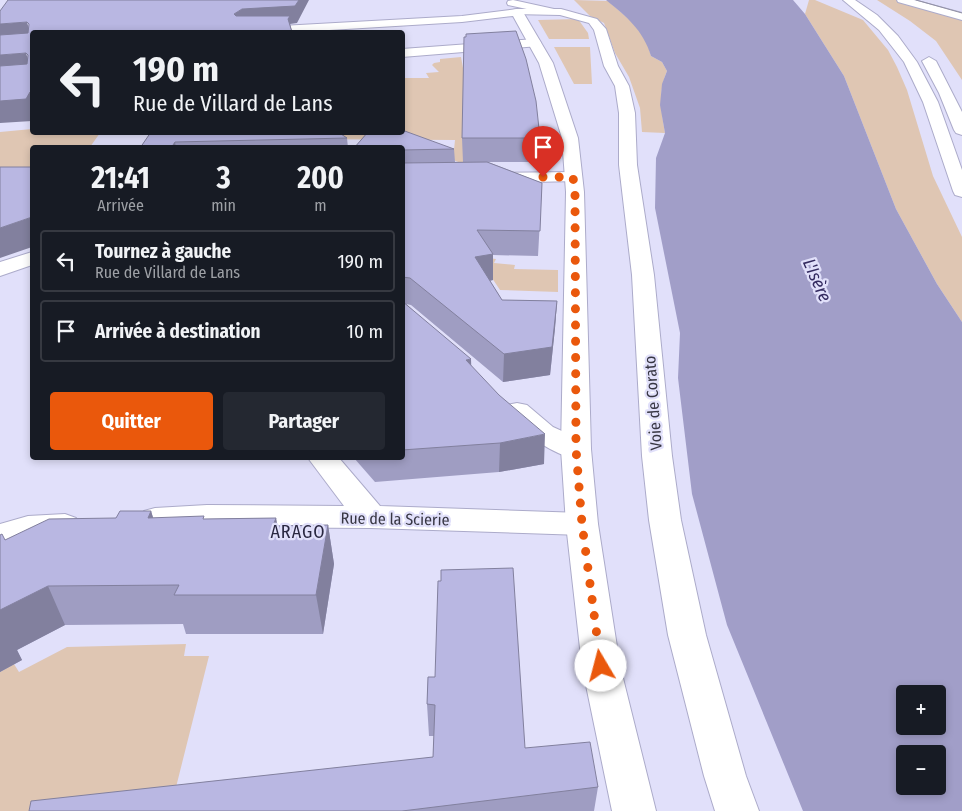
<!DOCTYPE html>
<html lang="fr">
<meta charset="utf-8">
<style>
body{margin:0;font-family:"Fira Sans Condensed",sans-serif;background:#242831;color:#f1f3f6;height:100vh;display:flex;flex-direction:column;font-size:19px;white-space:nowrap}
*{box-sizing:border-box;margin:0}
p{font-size:16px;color:#9ea1a6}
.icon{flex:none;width:28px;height:28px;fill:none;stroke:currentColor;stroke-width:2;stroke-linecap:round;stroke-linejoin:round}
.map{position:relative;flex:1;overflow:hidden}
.panel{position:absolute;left:30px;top:145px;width:375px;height:315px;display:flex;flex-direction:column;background:#171b24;border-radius:5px;box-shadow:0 2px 8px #0003}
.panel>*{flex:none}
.guide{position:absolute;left:30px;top:30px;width:375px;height:105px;border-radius:5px;box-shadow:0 2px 8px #0003;background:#171b24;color:#f1f3f6;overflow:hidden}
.tools{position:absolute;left:896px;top:685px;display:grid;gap:10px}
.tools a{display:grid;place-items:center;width:50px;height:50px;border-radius:5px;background:#171b24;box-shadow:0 2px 8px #0003;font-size:25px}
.pin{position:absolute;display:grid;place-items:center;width:42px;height:42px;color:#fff;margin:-51px -21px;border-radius:50% 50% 50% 0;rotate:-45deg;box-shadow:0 0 5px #0007}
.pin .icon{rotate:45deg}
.me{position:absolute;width:55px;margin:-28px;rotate:352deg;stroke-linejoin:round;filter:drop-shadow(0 0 4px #0008)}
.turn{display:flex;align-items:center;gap:18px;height:105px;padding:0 20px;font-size:22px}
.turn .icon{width:65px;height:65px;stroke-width:2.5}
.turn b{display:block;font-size:35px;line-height:42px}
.eta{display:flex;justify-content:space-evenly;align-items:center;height:85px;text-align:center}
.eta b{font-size:30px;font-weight:700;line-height:35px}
.action{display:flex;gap:10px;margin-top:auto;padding:10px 20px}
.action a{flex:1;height:58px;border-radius:5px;background:#ea580c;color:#fff;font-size:20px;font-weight:700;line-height:58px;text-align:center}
.action a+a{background:#242831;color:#f1f3f6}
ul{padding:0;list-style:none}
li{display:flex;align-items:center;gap:15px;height:62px;margin:0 10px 8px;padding:0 10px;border:2px solid #363941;border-radius:5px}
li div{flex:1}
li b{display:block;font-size:19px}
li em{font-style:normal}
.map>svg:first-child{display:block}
.green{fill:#dfc6b3}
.water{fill:#a19ec8;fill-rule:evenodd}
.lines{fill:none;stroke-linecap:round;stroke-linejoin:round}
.minor-casing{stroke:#acabca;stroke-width:2}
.tertiary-casing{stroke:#acabca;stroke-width:2}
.secondary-casing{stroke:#acabca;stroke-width:2}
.trunk-casing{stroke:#acabca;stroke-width:2}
.minor{fill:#fff;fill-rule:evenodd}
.tertiary{fill:#fff;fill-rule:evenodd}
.secondary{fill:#fff;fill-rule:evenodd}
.trunk{fill:#fff;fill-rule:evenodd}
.tram{stroke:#9190a4;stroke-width:1}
.wall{fill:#9f9dc2}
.shaded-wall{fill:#82809e}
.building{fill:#b9b7e2;stroke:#82809e}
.route{stroke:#ea580c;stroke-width:9;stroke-dasharray:0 16.2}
.labels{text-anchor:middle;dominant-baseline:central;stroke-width:4.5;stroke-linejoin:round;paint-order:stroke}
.street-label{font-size:16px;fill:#373643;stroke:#e1e0fa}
.water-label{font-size:18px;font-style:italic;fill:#342b60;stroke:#e1e0fa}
.neighbourhood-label{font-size:18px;letter-spacing:1px;fill:#292740;stroke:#e1e0fa}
</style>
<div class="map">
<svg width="962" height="811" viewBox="0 0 962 811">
<rect width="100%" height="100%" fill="#e1e0fa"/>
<path class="green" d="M574,0L608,1L631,21L646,39L651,56L662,62L667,71C658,92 661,111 665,133L642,132L640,108L629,77L615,53L604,23L590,16Z
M809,0H815L863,20L888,50L897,67L907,90L933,176L962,237V322L937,284L896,209L844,76L805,14Z
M877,0H899L962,18V80L936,41L910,21Z
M578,19L588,33L589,39H549L538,20Z
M554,47H590L592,84H574Z
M461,57L480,162L461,163L453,160L455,140L292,139L274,143L188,132H402L403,78H429L426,73L439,72L432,65L434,63L440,62V59Z
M32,129V132L100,133L90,147L32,148V172H0V132Z
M488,258L496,259L494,263L515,265L514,269L558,270V292L500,290L486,269Z
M186,644L184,656H209L170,811H0V672L14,664L19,672L67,647Z"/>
<path class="water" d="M606,0H793L805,14L844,76L896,209L937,284L962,322V811H803L727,625L692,494L678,378L680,333L655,208L656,158L665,133L660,105L662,84L667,71L662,62L651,56C643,30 627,17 606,0ZM905,694H938V726H905ZM905,754H938V786H905Z"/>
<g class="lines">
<defs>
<path id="minor" d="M513,0L554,9L556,11L550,14L508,5L507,3L508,1Z
M535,39L539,40L541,43L539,46L402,57V49Z
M573,172L579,173L582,177L579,181L489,183L483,182L480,178L483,174L489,173Z
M32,252V265L0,276V262Z
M517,403L527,405L553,427L586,442L591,449L586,456C583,457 578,458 575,458C554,456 515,428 503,411L507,405Z
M308,458H339L380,506L582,513L593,516L598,524L593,532L582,535L371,528L207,527L155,530L144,527L139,519L144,511L155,508L207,505L344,506Z
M65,514L76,518L81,526L76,534L65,538L28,540L0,548V524L28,516Z"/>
<path id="tertiary" d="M517,9H561L597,19L606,29L618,66L629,86L635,113L637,165L654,275L672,456L681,520L706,635L746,776L759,811H715L704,776L668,635L649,520L642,456L632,275L619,165V113L615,86L604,66L594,30L589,23L560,15L513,14L511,12L513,10Z"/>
<path id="secondary" d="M517,9L523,12L553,63L578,138L584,192L591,449L598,524L620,666L656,811H612L582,666L566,524L561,449L566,192L562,138L539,63L513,16L462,22L296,32H239L245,28L462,16Z"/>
<path id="trunk" d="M843,0H855L877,15L898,36L917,62L938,102L962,170V197L955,195L953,191L923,102L904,62L879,30Z
M897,0H914L962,13V20L898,2Z
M929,57L936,61L962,112V135L956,133L954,130L939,93L922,61Z"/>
</defs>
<use href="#minor" class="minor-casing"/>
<use href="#tertiary" class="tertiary-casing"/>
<use href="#secondary" class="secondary-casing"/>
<use href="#trunk" class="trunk-casing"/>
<use href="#minor" class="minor"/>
<use href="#tertiary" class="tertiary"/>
<use href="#secondary" class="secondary"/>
<use href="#trunk" class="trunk"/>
<path class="tram" d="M916,0L962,13"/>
</g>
<path class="wall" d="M151,132L347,138L348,148H140Z
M462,138H540L539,162H488L542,183L538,256L493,255V280L490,281L502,300L557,301L555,328L550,375L503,382L411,305L406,304L471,366L544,464L499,472L375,482L354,458H402V148L454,149L455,162H463Z
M151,511L153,518L204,519L276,518L277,526L328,525L334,564L323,634H186L183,624L65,625L17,650L22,660L0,672V535L5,540L116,518Z
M428,677L525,748L598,787L594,811H29L433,757L434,736H429L427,704Z"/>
<path class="shaded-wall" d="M299,0H309L297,23L290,24L292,32L245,26L234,14L242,9Z
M27,22L32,40L0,42V24Z
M26,53L32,73L0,75V55Z
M30,92H32V121L0,123V101Z
M175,142L176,148H171Z
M32,217V247L0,258V228Z
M493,254V280L475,283V257Z
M557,301L555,328L550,375L503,382L504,354Z
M471,359L472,388L466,360Z
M545,434L544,464L499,472L500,443Z
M151,511L163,549L148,518Z
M276,518L283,556L273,526Z
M328,525L334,564L323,634L316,595Z
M48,586L65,625L17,650L22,660L0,672V610Z"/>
<path class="building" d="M8,0H299L295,6L242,9L234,14L236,16H290L288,19L292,32H32V92H30L26,99L0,101V66L27,64L28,55L26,53L0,55V35L28,33L29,24L27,22L0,24V11Z
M516,31L526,59L536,101L540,138H462L464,37H466V34Z
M402,130L454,149L402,150V148H354L368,132H402Z
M151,132H338L347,138L175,142L171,148H140Z
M487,162L542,183L540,231L477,230L493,254L475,257L502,300L557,301L552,347L504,354L410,278L402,277V163Z
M0,167H32V217L0,228Z
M402,301L471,359L466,360L499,395L545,434L500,443L402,450Z
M120,511H151L148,518L204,516L203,519L276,518L273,526L328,525L316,595H174L179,585L48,586L0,610V535L2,534L5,540L49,519L116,518Z
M513,568L525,748L590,742L598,787L402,811H29L31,801L433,757L435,705L427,704L428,677H435L438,581H441V570Z"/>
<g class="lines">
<path class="route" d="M543,177H573L575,192L576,449L582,524L601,666"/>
</g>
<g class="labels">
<g class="street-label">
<text transform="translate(653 403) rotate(-94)">Voie de Corato</text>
<text transform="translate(395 519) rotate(1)">Rue de la Scierie</text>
</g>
<g class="water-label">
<text transform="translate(817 280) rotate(66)">L'Isère</text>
</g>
<g class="neighbourhood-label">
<text x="298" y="532">ARAGO</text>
</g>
</g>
</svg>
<div class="tools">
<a>+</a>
<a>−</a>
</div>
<div class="pin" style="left:543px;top:177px;background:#d93025"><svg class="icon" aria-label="arrive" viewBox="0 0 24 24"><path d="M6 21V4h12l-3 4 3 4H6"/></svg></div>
<svg class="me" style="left:601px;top:666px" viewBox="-20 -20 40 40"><circle r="19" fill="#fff"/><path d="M0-13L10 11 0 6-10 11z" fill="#ea580c"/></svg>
<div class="guide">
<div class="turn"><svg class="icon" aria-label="left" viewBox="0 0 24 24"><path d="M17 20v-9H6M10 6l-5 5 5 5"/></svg><div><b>190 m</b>Rue de Villard de Lans</div></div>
</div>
<section class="panel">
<div class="eta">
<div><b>21:41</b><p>Arrivée</p></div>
<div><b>3</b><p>min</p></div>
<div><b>200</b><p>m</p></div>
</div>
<ul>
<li><svg class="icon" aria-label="left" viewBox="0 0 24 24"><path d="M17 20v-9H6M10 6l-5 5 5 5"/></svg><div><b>Tournez à gauche</b><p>Rue de Villard de Lans</p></div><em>190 m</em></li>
<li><svg class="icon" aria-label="arrive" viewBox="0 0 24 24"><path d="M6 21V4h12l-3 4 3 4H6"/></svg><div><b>Arrivée à destination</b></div><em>10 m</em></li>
</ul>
<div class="action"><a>Quitter</a><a>Partager</a></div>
</section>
</div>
